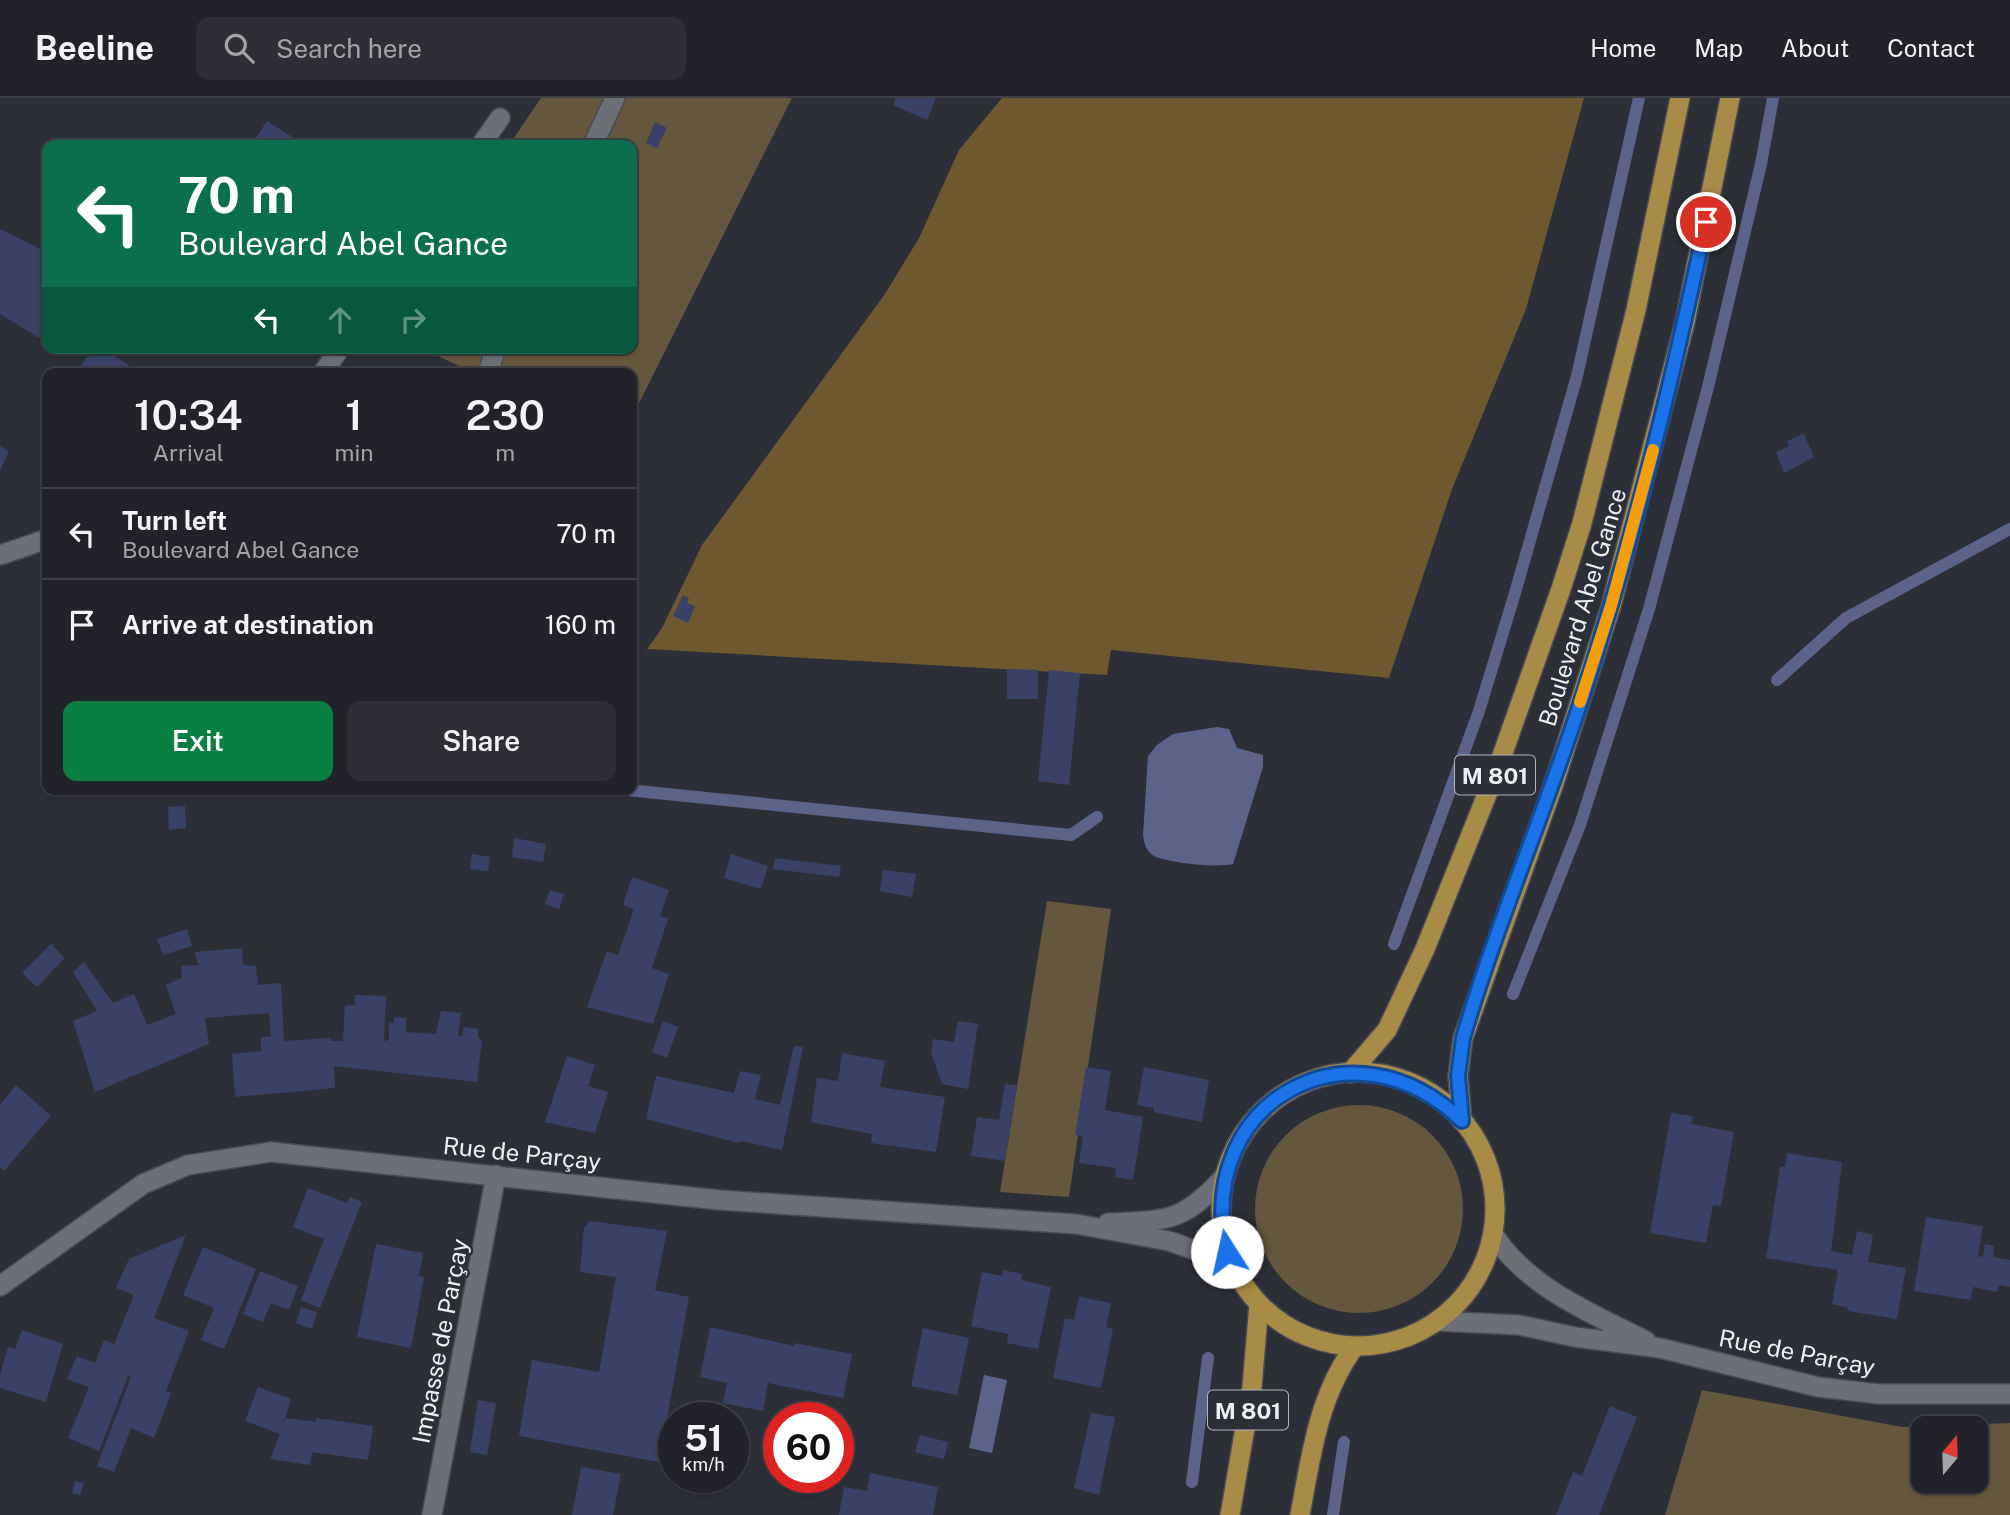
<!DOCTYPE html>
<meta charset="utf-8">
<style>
body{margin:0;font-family:"Public Sans",sans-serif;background:#2e2f36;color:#f1f3f6;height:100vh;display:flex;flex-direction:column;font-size:26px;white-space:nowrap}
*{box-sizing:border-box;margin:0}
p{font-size:23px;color:#a2a4a8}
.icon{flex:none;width:38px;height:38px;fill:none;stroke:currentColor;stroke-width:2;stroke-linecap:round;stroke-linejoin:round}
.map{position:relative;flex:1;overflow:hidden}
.panel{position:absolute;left:42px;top:270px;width:595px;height:427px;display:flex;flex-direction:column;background:#22232a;border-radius:14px;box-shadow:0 2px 5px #0004,0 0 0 2px #3f4047}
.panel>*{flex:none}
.hud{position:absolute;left:42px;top:42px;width:595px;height:214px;border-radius:14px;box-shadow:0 2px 5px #0004,0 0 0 2px #3f4047;background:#0b6e4f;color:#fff;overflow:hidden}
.needle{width:46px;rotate:19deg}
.buttons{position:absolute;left:1911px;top:1318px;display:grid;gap:14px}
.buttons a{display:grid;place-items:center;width:77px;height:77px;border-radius:14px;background:#22232a;box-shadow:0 2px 5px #0004,0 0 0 2px #3f4047;font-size:35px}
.speed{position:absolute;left:658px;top:1304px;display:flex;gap:14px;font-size:35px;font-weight:700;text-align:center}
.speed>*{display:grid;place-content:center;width:91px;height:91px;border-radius:50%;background:#22232a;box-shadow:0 2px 5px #0004,0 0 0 2px #3f4047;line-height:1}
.speed small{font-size:18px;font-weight:400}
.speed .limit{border:10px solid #d22;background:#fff;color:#111}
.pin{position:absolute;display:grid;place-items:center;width:60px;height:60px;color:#fff;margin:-30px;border:4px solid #fff;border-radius:50%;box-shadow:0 2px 7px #0007}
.me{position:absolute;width:77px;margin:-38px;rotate:350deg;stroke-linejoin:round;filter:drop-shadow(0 0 5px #0008)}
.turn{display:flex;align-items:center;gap:24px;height:147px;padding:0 21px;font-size:32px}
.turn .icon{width:91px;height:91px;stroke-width:2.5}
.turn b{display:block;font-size:49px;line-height:60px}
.lanes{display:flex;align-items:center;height:66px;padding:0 21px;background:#0003;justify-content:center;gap:35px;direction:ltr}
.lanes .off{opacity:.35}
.eta{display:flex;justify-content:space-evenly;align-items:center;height:119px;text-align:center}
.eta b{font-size:42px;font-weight:600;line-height:49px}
.cta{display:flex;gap:14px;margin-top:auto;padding:14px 21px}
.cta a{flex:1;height:80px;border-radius:14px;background:#0b8043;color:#fff;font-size:28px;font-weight:600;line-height:80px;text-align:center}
.cta a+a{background:#2e2f36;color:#f1f3f6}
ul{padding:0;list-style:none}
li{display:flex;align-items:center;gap:21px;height:91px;padding:0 21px;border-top:2px solid #3f4047}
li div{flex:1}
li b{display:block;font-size:26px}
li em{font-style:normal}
header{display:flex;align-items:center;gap:42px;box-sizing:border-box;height:98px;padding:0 35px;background:#22232a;border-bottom:2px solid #3f4047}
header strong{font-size:33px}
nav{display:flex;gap:38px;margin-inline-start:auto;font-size:24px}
.search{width:490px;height:63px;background:#2e2f36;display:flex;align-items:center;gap:18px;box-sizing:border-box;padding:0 24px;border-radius:14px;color:#a2a4a8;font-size:26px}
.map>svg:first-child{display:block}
.green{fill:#64573d;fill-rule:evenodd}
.forest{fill:#6d582f}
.water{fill:#5c638b}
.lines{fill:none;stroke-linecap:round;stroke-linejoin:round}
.stream{stroke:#5c638b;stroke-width:12}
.building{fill:#3a4166}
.minor-casing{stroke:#4a4b52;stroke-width:22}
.tertiary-casing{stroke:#4a4b52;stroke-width:22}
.primary-casing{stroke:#4a4b52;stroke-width:22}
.minor{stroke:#6c6e78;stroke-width:19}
.tertiary{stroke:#6c6e78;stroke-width:19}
.primary{stroke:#a98b48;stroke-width:19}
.route-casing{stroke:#114b97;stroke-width:18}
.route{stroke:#1a73e8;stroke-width:12}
.slow{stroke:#f59e0b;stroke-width:12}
.labels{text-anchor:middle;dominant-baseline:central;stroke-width:5;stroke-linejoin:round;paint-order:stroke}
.shield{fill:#2d2f38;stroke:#b3b5bc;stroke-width:2}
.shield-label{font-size:23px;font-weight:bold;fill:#edeef4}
.street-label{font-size:24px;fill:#edeef4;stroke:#2d2f38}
</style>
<header>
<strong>Beeline</strong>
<div class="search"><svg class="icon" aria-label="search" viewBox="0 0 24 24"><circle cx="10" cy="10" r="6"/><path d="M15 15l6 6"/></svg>Search here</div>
<nav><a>Home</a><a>Map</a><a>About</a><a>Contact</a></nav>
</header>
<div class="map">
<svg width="2010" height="1417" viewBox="0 0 2010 1417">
<rect width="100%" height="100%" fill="#2d2f38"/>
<path class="green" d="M541,0H792L632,319V275H474L421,250H632V47H509Z
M1047,803L1111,811L1069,1099L1000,1094Z
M1255 1111a104 104 0 1 1 208 0a104 104 0 1 1-208 0Z
M1702,1292L1902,1329L2010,1325V1417H1665ZM1923,1330H1976V1382H1923Z"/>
<path class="forest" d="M1002,0H1584L1526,211L1452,391L1389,580L1111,552L1107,577L647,551L662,530L702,447L885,196L919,140L959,52Z"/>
<path class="water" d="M1217,629L1229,631L1237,650L1263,657V669L1233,766C1215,770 1174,765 1156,759C1147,755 1144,746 1143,737L1148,658L1157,647L1173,636Z
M984,1277L1007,1282L992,1355L969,1350Z"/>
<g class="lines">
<path class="stream" d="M1777,582L1846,520L2010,431
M627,692L1071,737L1097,719
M1394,846L1479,613L1515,495L1577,278L1639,0
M1513,896L1580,727L1649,511L1708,289L1761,66L1773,0
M1192,1384L1208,1260
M1333,1417L1344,1344"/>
</g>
<path class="building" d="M896,0H936L927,22L893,7Z
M267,23L305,47H251Z
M655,24L667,30L657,50L646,45Z
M0,131L47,154V181L44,187L47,189V225L39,240L0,216Z
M93,250H103L140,275H83L78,272Z
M537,250H556L553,257Z
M1804,336L1814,359L1784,375L1776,354L1789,348L1787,343Z
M0,348L9,353L0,373Z
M683,497L689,500L687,505L695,508L688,525L673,518Z
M1007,571L1038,572V601H1007Z
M1049,572L1080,575L1069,687L1038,683Z
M103,691H131L130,699L102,695Z
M185,708L186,730L169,732L168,709Z
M514,740L546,746L543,764L512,759Z
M472,756L490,759L488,773L470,771Z
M731,756L768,768L761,791L724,780Z
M775,760L841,768L839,779L773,771Z
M883,772L916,776L912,799L880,793Z
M632,779L669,792L660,818L668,821L652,870L669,876L653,926L587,909L607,853L618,857L634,811L623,807Z
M550,792L564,796L559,811L545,806Z
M187,831L192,848L163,857L157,841Z
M51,846L65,860L37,889L22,875Z
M242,850L243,867L256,868L258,887L281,885L284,943L331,940V943H343L345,908L355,907V897L386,898L384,943L389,942V924L394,925V919L406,920V934L436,936L441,913L461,915L458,938H462L464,929L478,931V940L482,942L477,984L334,968L335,990L235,999L232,956L261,953V939H271L269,915L205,920L209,946L95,994L73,923L97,913L73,874L84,864L113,905L134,896L147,927L176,916L166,887L182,880L181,868L199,867L194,854Z
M663,923L678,929L667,960L652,954Z
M958,923L978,926L968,991L942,986L931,955L933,941L954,944Z
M794,948L803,949L782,1052L741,1043L739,1045L646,1021L656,978L734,995L740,973L761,977L755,1001L780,1007Z
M842,955L885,963L880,989L945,999L936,1054L871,1045L872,1036L811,1024L817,980L838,983Z
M567,958L595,967L588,988L608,994L595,1035L545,1024Z
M1086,969L1111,973L1105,1012L1143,1019L1133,1082L1115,1079L1116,1070L1079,1065L1083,1038L1075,1037Z
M1144,969L1209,982L1202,1024L1154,1014V1010L1137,1007Z
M1005,986L1017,987L1005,1063L971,1058L977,1019L999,1022Z
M16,987L51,1018L4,1073L0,1069V1007Z
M1671,1015L1693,1018L1691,1026L1734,1034L1721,1108L1713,1107L1706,1145L1650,1135Z
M1787,1055L1842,1064L1831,1153L1852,1157L1857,1133L1873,1137L1868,1164L1906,1170L1897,1221L1848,1213L1847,1209L1832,1206L1838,1172L1766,1160L1780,1069H1785Z
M308,1090L347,1105L350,1099L362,1104L320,1210L301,1202L324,1141L293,1129Z
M1926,1119L1983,1128L1978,1158L1983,1159L1985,1146L1994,1148L1993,1159L2010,1162V1189L1999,1187L1997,1194L1973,1189L1971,1202L1914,1193Z
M590,1123L667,1133L655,1192L689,1199L659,1364L519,1338L532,1262L599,1274L616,1179L580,1174L584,1130Z
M186,1137L154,1220L189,1233L166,1293L171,1295L154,1340L131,1330L114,1374L97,1368L131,1279L128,1278L99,1353L68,1340L89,1289L67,1281L77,1258L95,1265L104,1242L114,1246L134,1197L116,1190L129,1161Z
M376,1146L423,1155L419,1178L424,1179L411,1250L357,1239Z
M203,1149L256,1171L224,1251L201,1242L214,1210L183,1197Z
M1003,1172L1022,1176L1021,1182L1051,1189L1038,1251L1007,1245L1008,1236L971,1228L982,1174L1002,1178Z
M260,1173L298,1188L289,1212L271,1205L263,1224L243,1216Z
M1079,1199L1111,1205L1106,1229L1113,1231L1101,1290L1053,1280L1065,1220L1074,1222Z
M301,1209L317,1214L312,1231L296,1225Z
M710,1229L794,1248V1245L852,1256L843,1300L768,1285L763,1313L723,1305L727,1285L700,1279Z
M923,1230L969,1240L957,1297L911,1288Z
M22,1232L63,1246L46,1304L0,1290V1277L8,1249L15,1251Z
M258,1289L291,1301L283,1327L286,1320L316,1324V1320L373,1328L368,1362L312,1354L310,1367L270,1361L280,1336L245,1323Z
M478,1302L496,1305L487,1357L470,1354Z
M1610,1308L1637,1319L1599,1417H1556L1573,1374L1582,1378Z
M1091,1315L1115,1319L1099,1397L1074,1390Z
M920,1337L948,1344L944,1361L915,1354Z
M581,1369L621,1376L613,1417H572Z
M870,1375L938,1389L933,1417H839L844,1389L867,1393Z
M75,1383L84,1385L80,1397L72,1395Z"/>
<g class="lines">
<defs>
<path id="minor" d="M481,47L500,20
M593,47L615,0
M323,275L340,250
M488,275L496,250
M0,457L47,441
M1108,1125C1168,1122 1182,1125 1224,1079
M0,1188L143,1086L188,1067L271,1054L719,1102L1076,1126L1169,1143L1203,1155L1237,1177
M432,1417L496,1077"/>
<path id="tertiary" d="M1493,1136C1528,1190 1591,1215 1646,1243
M1437,1223L1519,1227L1575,1239L1660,1250L1818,1289L1879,1296H2010"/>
<path id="primary" d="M1221 1111a137 137 0 1 1 274 0a137 137 0 1 1-274 0Z
M1350,975L1387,932L1425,851L1498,669L1561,491L1582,425L1636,212L1680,0
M1462,1023L1458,978L1463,940L1553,688L1611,508L1685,224L1730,0
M1230,1417L1252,1289L1259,1206
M1300,1417C1311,1358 1318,1298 1355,1248"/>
</defs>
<use href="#minor" class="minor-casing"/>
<use href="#tertiary" class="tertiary-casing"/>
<use href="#primary" class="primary-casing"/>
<use href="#minor" class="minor"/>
<use href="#tertiary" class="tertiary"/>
<use href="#primary" class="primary"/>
</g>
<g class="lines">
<defs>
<path id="route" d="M1227,1154C1193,1003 1352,916 1462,1023L1458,978L1463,940C1497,825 1545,714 1582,600C1633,444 1672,285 1706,124"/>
</defs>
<use href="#route" class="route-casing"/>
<use href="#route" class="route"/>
<path class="slow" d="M1580,604L1611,508L1653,352"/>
</g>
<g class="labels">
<g class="shield">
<rect x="1455" y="657.5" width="80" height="39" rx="5"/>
<rect x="1208" y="1292.5" width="80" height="39" rx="5"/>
</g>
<g class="shield-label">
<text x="1495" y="677">M 801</text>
<text x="1248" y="1312">M 801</text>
</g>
<g class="street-label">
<text transform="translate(1582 509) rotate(-73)">Boulevard Abel Gance</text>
<text transform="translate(522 1055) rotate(6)">Rue de Parçay</text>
<text transform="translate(440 1243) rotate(-79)">Impasse de Parçay</text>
<text transform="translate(1797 1254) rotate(11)">Rue de Parçay</text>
</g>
</g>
</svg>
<div class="buttons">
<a><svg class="needle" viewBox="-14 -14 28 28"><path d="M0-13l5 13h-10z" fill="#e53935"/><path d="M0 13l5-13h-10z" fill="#a2a4a8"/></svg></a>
</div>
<div class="speed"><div>51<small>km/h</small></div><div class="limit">60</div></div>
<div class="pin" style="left:1706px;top:124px;background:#d93025"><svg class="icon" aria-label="arrive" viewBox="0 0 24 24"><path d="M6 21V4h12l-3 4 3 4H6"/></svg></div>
<svg class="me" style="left:1227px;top:1154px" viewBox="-20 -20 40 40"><circle r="19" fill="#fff"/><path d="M0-13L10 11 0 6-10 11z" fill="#1a73e8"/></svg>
<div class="hud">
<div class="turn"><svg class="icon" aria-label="left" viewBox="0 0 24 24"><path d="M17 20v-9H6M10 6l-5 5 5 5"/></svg><div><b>70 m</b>Boulevard Abel Gance</div></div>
<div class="lanes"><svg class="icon" aria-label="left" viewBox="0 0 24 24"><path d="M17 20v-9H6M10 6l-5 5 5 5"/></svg><svg class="icon off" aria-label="ahead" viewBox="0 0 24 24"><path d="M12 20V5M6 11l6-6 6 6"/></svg><svg class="icon off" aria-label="right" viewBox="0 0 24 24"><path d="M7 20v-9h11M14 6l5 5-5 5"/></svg></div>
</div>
<section class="panel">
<div class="eta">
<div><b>10:34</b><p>Arrival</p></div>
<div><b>1</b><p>min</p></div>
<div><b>230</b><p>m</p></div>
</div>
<ul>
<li><svg class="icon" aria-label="left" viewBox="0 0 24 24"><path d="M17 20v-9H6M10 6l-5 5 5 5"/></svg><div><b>Turn left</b><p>Boulevard Abel Gance</p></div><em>70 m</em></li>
<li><svg class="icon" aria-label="arrive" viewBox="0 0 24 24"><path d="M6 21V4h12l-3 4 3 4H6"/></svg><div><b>Arrive at destination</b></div><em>160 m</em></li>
</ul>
<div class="cta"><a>Exit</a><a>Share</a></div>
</section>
</div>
